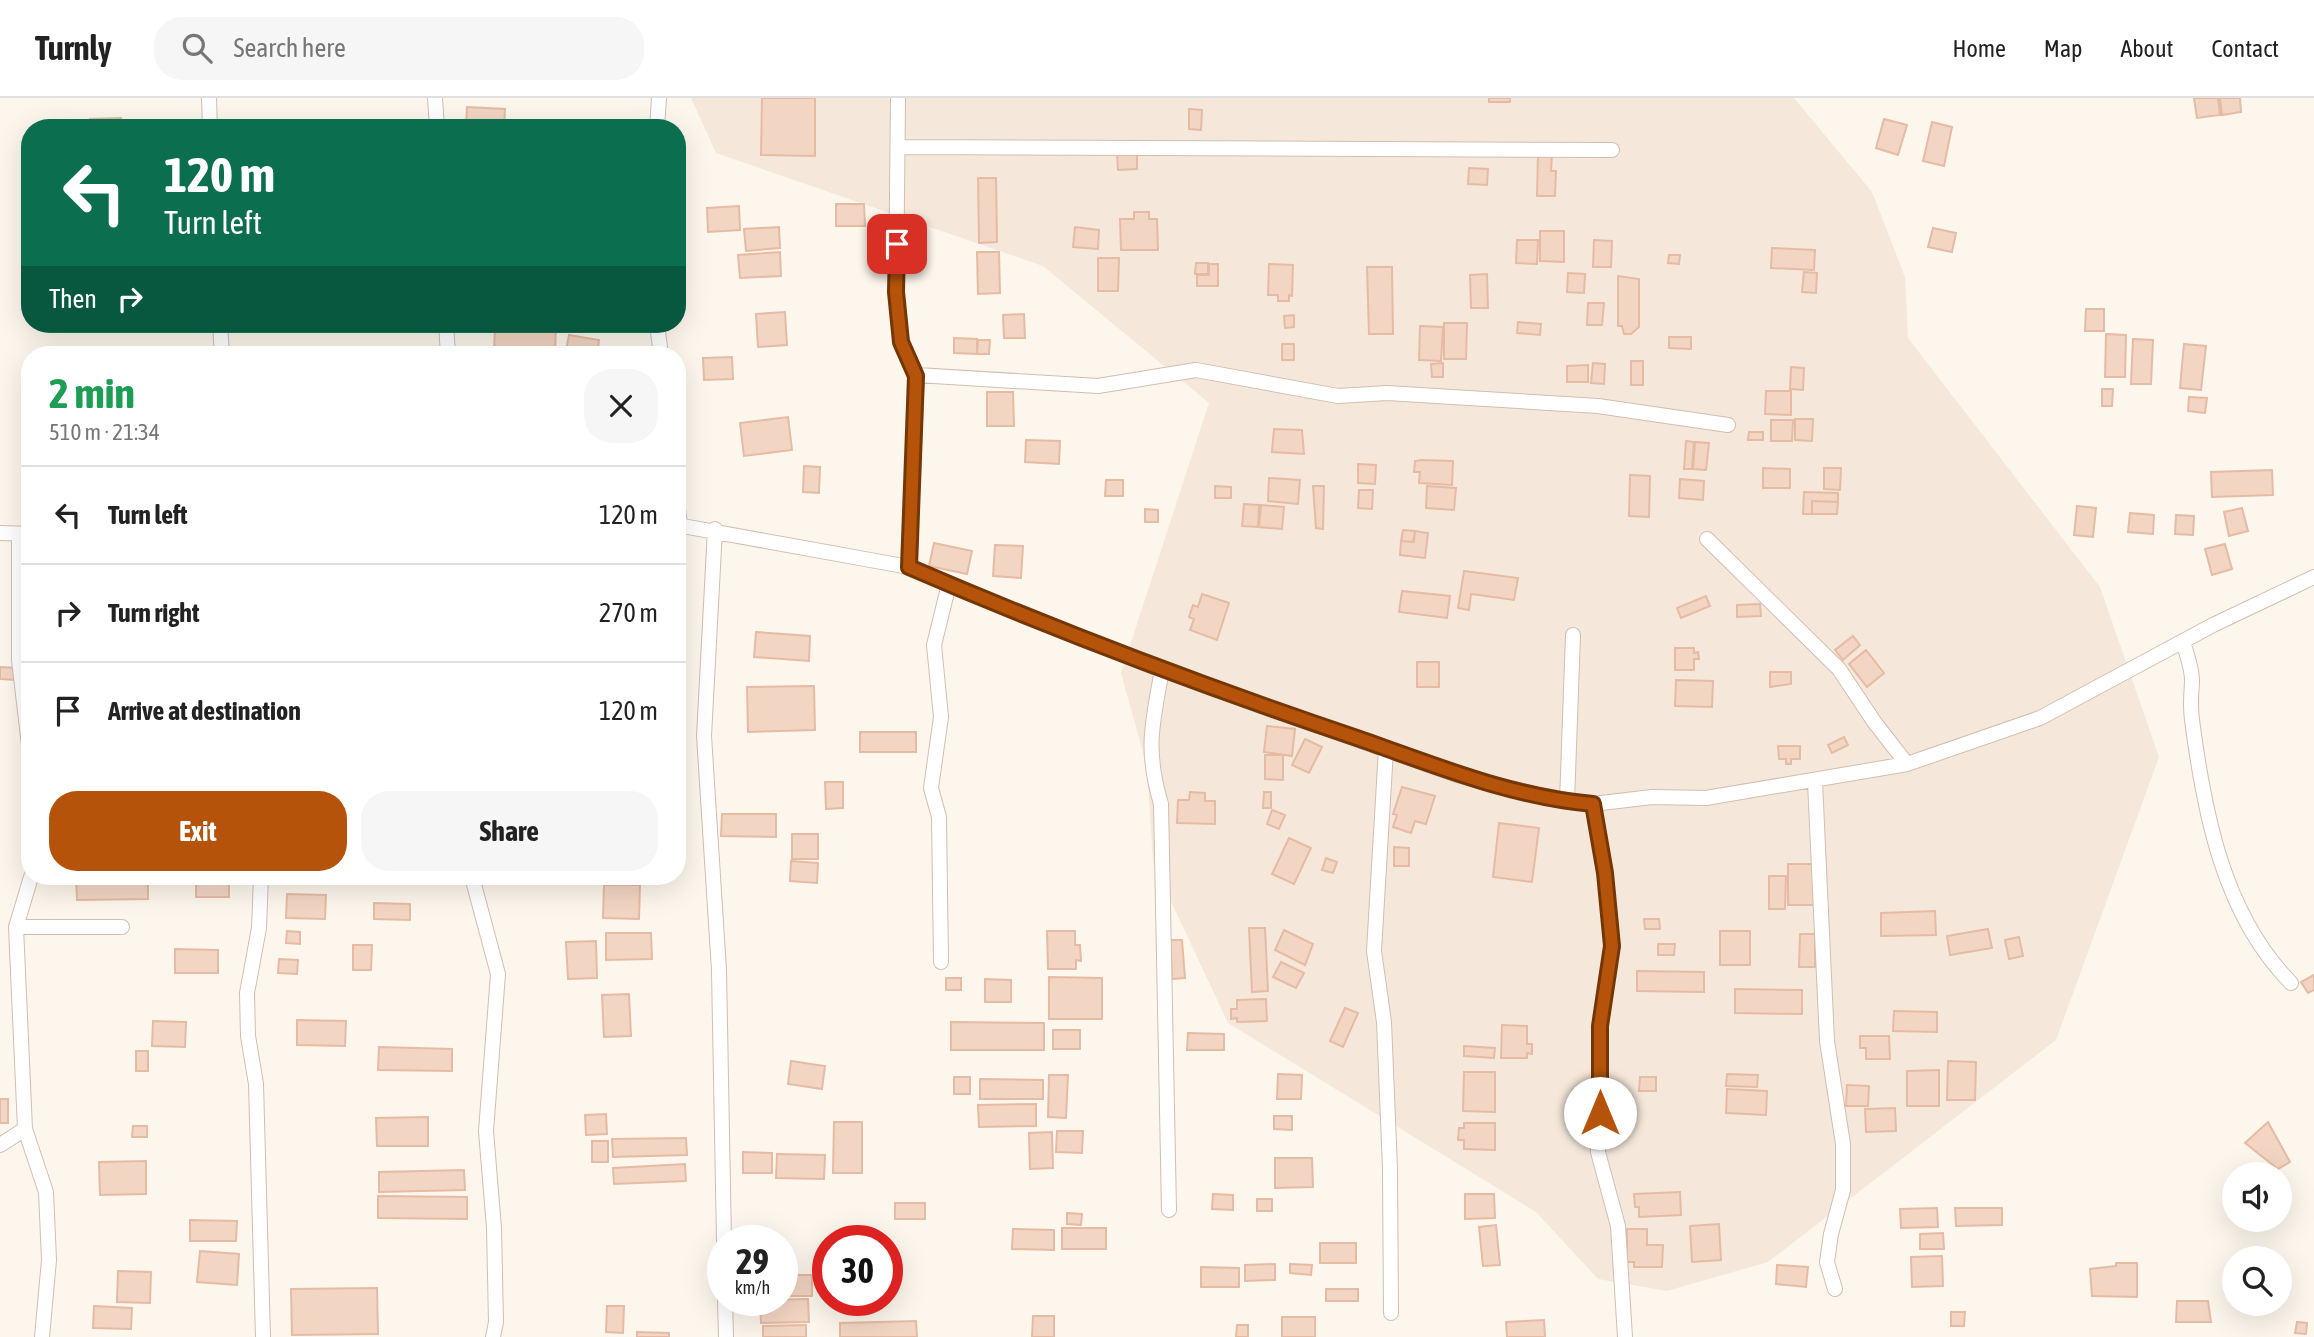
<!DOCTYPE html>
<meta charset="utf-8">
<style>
body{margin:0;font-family:"Asap Condensed",sans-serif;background:#f6f6f6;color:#222;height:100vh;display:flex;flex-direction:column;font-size:26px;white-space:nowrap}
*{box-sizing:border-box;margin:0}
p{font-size:23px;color:#767676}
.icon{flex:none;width:38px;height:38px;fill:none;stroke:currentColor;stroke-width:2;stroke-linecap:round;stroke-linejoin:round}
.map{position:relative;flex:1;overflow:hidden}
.side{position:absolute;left:21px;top:248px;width:665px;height:539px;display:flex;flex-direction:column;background:#fff;border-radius:28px;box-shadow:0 7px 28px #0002}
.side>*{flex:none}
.banner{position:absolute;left:21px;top:21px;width:665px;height:214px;border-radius:28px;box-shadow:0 7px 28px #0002;background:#0b6e4f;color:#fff;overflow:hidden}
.controls{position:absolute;left:2222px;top:1064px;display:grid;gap:14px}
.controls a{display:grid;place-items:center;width:70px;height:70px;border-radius:50%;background:#fff;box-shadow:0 7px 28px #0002;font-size:35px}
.speed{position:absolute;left:707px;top:1127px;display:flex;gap:14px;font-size:35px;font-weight:700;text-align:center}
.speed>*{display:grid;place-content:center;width:91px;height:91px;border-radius:50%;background:#fff;box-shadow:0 7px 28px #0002;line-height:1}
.speed small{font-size:18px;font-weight:400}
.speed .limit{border:10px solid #d22;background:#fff;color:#111}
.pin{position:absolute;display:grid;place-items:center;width:60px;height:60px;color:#fff;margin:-30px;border-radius:14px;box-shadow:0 4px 10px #0006}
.me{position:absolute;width:77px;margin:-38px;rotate:0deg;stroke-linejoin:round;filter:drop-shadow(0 0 5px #0008)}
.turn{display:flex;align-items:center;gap:24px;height:147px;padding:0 28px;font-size:32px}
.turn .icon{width:91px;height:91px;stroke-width:2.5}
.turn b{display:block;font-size:49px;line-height:60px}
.then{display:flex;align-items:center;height:66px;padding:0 28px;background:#0003;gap:14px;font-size:26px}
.round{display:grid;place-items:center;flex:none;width:74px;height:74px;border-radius:28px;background:#f6f6f6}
.headline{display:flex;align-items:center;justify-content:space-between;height:119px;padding:0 28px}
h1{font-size:42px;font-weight:700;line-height:52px;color:#1e9e55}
.button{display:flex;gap:14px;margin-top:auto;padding:14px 28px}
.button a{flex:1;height:80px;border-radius:28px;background:#b45309;color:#fff;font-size:28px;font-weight:700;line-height:80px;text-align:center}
.button a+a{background:#f6f6f6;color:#222}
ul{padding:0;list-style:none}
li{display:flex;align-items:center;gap:21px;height:98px;padding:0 28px;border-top:2px solid #e0e0e0}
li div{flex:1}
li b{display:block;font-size:26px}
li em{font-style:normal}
header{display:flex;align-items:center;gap:42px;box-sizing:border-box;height:98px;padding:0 35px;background:#fff;border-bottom:2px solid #e0e0e0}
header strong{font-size:33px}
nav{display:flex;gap:38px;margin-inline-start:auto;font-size:24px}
.search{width:490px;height:63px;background:#f6f6f6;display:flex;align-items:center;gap:18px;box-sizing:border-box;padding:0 24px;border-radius:28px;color:#767676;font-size:26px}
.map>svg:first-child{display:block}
.residential{fill:#f5e8da}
.building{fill:#f3d5c3;stroke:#e6bba3;stroke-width:2}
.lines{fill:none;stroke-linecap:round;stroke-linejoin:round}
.minor-casing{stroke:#d1beb0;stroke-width:16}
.minor{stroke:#fff;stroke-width:14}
.route-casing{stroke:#753606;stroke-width:18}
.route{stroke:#b45309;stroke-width:12}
</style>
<header>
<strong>Turnly</strong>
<div class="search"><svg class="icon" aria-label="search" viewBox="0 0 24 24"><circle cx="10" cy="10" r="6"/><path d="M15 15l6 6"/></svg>Search here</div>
<nav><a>Home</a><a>Map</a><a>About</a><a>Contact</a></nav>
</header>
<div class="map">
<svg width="2314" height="1239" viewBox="0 0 2314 1239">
<rect width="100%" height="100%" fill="#fdf6ec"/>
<path class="residential" d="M691,0H1794L1872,94L1905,179L1908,240L2100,489L2159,659L2056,942L1768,1164L1667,1193L1598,1181L1536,1114L1228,925L1153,765L1147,669L1121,575L1209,305L1043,168L716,55Z"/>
<path class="building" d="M762,0H815V58L761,57Z
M1489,0H1510V4H1489Z
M2194,0H2218L2220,17L2197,20Z
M2220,0H2240L2241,14L2222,17Z
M467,9L505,11L504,30L466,29Z
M1189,11L1202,12L1201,32L1189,31Z
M121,20V30H91L90,21Z
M1884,21L1907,27L1898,57L1876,50Z
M1932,24L1952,29L1944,68L1923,63Z
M1137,54V71L1118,72L1117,55Z
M1538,55L1552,56L1551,73H1556L1555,98H1537Z
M1469,70L1488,71L1487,87L1468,86Z
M978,80H996L997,144L979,145Z
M836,106H864L865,128H836Z
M739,108L740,132L708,134L707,110Z
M1134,114H1149V121H1157L1158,152H1121L1120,121H1134Z
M779,129L780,150L746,153L744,131Z
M1075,129L1099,132L1098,151L1073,149Z
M1933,130L1956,135L1952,154L1928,149Z
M1540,133H1564V164L1540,163Z
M1517,142H1538L1537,166L1516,165Z
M1594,142L1612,143L1611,169H1593Z
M1772,150L1815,152L1814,172L1771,170Z
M780,154L781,178L740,180L738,157Z
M977,154H999L1000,195L978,196Z
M1669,157H1680L1679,166L1668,165Z
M1098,160H1119L1118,193H1098Z
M1196,165H1208V176H1195Z
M1209,166H1218V188H1197V177H1209Z
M1269,166L1293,167L1292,198L1289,197V203H1278V197H1268Z
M1367,169H1392L1393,236H1369Z
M1804,174L1817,175L1816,195L1802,194Z
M1568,175L1585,176L1584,195L1567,194Z
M1487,176L1488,210H1471L1470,177Z
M1618,178L1639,181V229L1631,236H1624L1622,228H1618Z
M1588,205H1604L1602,227H1587Z
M2086,211H2104V233H2085Z
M785,214L787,247L758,249L756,216Z
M1024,216L1025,240H1004L1003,217Z
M1294,217V229L1285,230L1284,218Z
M1518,224L1541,226L1540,237L1517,235Z
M1444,225H1467L1466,261H1444Z
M495,226H556L555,257H494Z
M1420,228L1443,229L1441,263L1419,262Z
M2106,236L2126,237L2125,279H2105Z
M569,237L599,242L597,257H565Z
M1669,239H1691V251L1669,250Z
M954,240L977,241V256L954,255Z
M2133,241L2153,242L2151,286H2131Z
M978,242H990L989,256H977Z
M1282,246H1294V262H1282Z
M2184,246L2206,248L2201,292L2180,290Z
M322,254V257H278V255Z
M329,254L356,255V257H329Z
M732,259L733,281L704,282L703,260Z
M1631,263H1643V287H1631Z
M1443,265V279H1432L1431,266Z
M1593,265L1605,266L1604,286L1591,285Z
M1588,267V284H1567V268Z
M1791,269L1804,270L1803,292L1790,291Z
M2102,291H2113L2112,308H2102Z
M1766,293H1791V317L1765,316Z
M987,294H1013L1014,328H987Z
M2189,299L2207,300L2205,315L2188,313Z
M788,319L792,352L744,358L740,325Z
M1795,321H1813L1812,343L1795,342Z
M1771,322H1793L1792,343H1771Z
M1274,331L1302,332L1304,356L1272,354Z
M1749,334H1763V342H1748Z
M1026,342L1060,343L1059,366L1025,364Z
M1686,343L1694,344L1692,371H1684Z
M1695,344L1709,345L1706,372L1693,371Z
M1421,362L1453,363L1452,387L1419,385L1420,374H1414L1415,363Z
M1358,366L1376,367L1375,386L1358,385Z
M804,368L820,369L819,395L803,394Z
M1763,370L1790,371V390H1763Z
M1824,370H1841L1840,392L1824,391Z
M2272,372L2273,397L2212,399L2211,374Z
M1630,377L1650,378L1649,419L1629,418Z
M1269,380L1300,382L1298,406L1268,403Z
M1680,381L1704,383L1703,402L1679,400Z
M1106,382H1123V398H1105Z
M1215,388L1231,389V400H1215Z
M1313,388H1324L1323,431L1316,430Z
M1427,388L1456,390L1454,412L1426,410Z
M1359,392H1373L1372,411L1358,410Z
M1804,394L1838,395V404L1812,403V416H1803Z
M1812,403L1838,404L1837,416H1812Z
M1244,406L1259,407L1258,429L1242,428Z
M1261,407L1284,409L1282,431L1259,429Z
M2077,408L2096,410L2093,439L2074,437Z
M2242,410L2248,433L2229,438L2224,414Z
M1145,411L1158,412V424H1145Z
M2130,415L2154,417L2153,436L2128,434Z
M2176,417L2194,418L2193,437L2175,436Z
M1403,432L1415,433L1413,444L1401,443Z
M1415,433L1428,435L1425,460L1400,457L1401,443L1414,444Z
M934,445L972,453L967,476L929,468Z
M2225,446L2232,471L2212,477L2205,451Z
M995,447L1023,448L1021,480L993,478Z
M1464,473L1518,480L1514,502L1471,496L1469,512L1458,510Z
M1402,493L1450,498L1447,520L1399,514Z
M1202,496L1229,505L1217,542L1190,532L1194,521L1189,519L1193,507L1198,509Z
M1706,498L1710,508L1681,520L1677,510Z
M1760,506L1761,518L1737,519V507Z
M756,534L810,538L809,563L754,559Z
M1853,538L1860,547L1843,562L1835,552Z
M1675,550H1694V555L1698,554L1699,561H1694V572H1675Z
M1866,552L1884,575L1867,589L1849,566Z
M1417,564H1439V589H1417Z
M0,569L17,570L16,582L0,581Z
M1770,574H1791V586L1770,589Z
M1676,582L1713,583L1712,609L1675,608Z
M814,588L815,632L748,634L747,589Z
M1267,628L1295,631L1292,658L1264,654Z
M860,634H916V654H860Z
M1844,639L1848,647L1832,655L1828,647Z
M1305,641L1322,649L1309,675L1292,667Z
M1778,648H1800V661H1791V666H1786V661H1779Z
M1265,657H1283V682L1265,681Z
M825,684H843V710L826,711Z
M1402,689L1435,698L1426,726L1415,723L1411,735L1393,729L1397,717L1393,716Z
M1190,694L1205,695V703H1215V726L1177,725L1178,702H1189Z
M1264,694H1271V710H1263Z
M1272,712L1285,717L1279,731L1267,726Z
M722,716H776V739L721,738Z
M1499,725L1539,730L1532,784L1493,779Z
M792,736H818V761H792Z
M1289,740L1311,750L1294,786L1272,776Z
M1394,749L1409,750V768H1394Z
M1326,760L1337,764L1333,775L1322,772Z
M791,763L818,765L817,785L790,783Z
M1788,766H1814V807H1788Z
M1769,778H1786L1785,811H1769Z
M76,779H148V801L77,802Z
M196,779H229V799H196Z
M604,787H640L639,821L603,820Z
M287,796L326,797L325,821L286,820Z
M374,805L410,806V822L374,821Z
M1935,813L1936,837L1881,838V815Z
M1644,821H1659L1660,831H1645Z
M1249,830H1265L1268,893L1252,894Z
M1988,831L1992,850L1950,857L1947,838Z
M1284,832L1313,846L1305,867L1275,852Z
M287,833L300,834V846L286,845Z
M1047,833H1075V847H1080L1081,863L1076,862V871H1048Z
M1720,833H1750V867H1720Z
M606,835H651L652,861L606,862Z
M1800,836H1815V869H1799Z
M2019,839L2023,858L2009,861L2005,842Z
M1170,842H1182L1185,880L1172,881Z
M596,843L597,880L568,881L566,844Z
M1658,846H1675L1674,857H1658Z
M353,847H372L371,872H353Z
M175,851L218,852V875H175Z
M279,861L298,862L297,876L278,875Z
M1281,864L1304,875L1296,890L1273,879Z
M1637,873L1704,874V894L1637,893Z
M2314,877V892L2308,895L2301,884Z
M1049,879L1102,880V921H1049Z
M946,880H961V892H946Z
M985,881L1011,882V904H985Z
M1735,891L1802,892V916L1735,915Z
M629,896L631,938L604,939L602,897Z
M1266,901L1267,923L1237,924V920L1231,921V911H1237V902Z
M1345,910L1358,915L1343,949L1330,943Z
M1894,913L1937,914V934L1893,933Z
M297,922L346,923L345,948L297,947Z
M153,923L186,924L185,949L152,948Z
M951,924L1044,925V952H951Z
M1502,927L1527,928V946H1532V956L1527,955V960H1501Z
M1053,932H1080V951H1053Z
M1188,935L1224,936V952H1187Z
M1860,938H1889L1890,961H1866V950H1860Z
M1464,948L1495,950L1494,960L1464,958Z
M379,949L452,951V973L378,972Z
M136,953H148V973H136Z
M791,963L825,968L822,991L788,986Z
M1948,963L1976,964L1975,1002H1947Z
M1939,972V1008H1907V973Z
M1464,974H1495V1014L1463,1013Z
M1278,976L1302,977L1301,1001H1277Z
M1727,976L1758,977L1757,989L1726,988Z
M1049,977H1068L1066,1020L1048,1019Z
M954,979H970V996H954Z
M1640,979H1656V993H1639Z
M980,981L1043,982V1001H980Z
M1847,987L1869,988L1868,1008H1846Z
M1727,991L1767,993L1766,1017L1726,1015Z
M0,1001H8V1025H0Z
M1036,1006V1028L979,1029L978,1007Z
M1895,1010L1896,1033L1866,1034L1865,1011Z
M606,1016L607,1036L586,1037L585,1017Z
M1274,1018H1292V1032L1274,1031Z
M428,1019V1048H377L376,1020Z
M834,1024H862V1075H833Z
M2268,1024L2290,1064L2278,1071L2245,1045Z
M1464,1025H1495V1052L1464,1051V1042H1458L1459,1030H1464Z
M133,1028H147V1039H132Z
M1057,1033H1083L1082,1055L1056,1054Z
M1052,1034L1053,1070L1030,1071L1029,1035Z
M686,1040L687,1057L613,1059L612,1041Z
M592,1043H608V1064H592Z
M743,1054L772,1055V1075H743Z
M777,1056L825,1057L824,1081L776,1080Z
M1275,1060H1312L1313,1089L1275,1090Z
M146,1063V1096L100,1097L99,1064Z
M685,1066L686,1083L614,1086L613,1070Z
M464,1072L465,1092L379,1094V1074Z
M1680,1094L1681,1117L1639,1119V1109H1635L1634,1096Z
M1213,1096L1233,1097V1112L1212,1111Z
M1465,1096H1494L1495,1120L1465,1121Z
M378,1098L467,1099V1121L378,1120Z
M1257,1101H1272V1113H1257Z
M895,1105H925V1121H895Z
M1937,1110L1938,1129L1901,1130L1900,1111Z
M1955,1110H2002V1127L1956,1128Z
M1067,1115L1082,1116L1081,1127L1067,1126Z
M190,1122L237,1123L236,1143H190Z
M1719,1126L1721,1162L1692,1164L1690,1128Z
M1496,1127L1500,1167L1483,1168L1479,1129Z
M1062,1130H1106V1151H1062Z
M1013,1131L1054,1132V1152L1012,1151Z
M1627,1131H1647V1147H1663L1662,1169H1634V1164H1627Z
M1943,1135L1944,1151H1920V1136Z
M1320,1145H1356V1165H1320Z
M200,1153L239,1156L237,1187L197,1184Z
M1942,1158L1943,1188L1912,1189L1911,1159Z
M2116,1165H2137V1199L2092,1198L2090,1171L2116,1168Z
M1275,1166V1182L1245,1183V1167Z
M1290,1166L1312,1167L1311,1177L1290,1175Z
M1777,1167L1808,1169L1806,1189L1776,1186Z
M1201,1169L1239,1170V1189H1201Z
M118,1173L151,1174L150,1205L117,1204Z
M782,1177H812V1198H782Z
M377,1190L378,1236L292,1237L291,1191Z
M1326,1191H1358V1203H1326Z
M808,1201L809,1224L761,1225L760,1202Z
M2177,1203H2208L2211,1224H2176Z
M94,1208L132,1210L131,1231L93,1230Z
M607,1208H624L623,1235L606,1234Z
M1951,1214H1965L1964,1228H1951Z
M1033,1218H1054V1239H1032Z
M1282,1219H1315V1239H1282Z
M1544,1222L1545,1239H1507L1506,1224Z
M916,1223L917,1239H840V1225Z
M2297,1224L2307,1225L2306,1236L2295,1235Z
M806,1227V1239H763V1228Z
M1237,1227H1248V1239H1236Z
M637,1234L669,1235V1239H637Z"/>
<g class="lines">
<defs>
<path id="minor" d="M209,0L210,30
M435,0L437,30
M898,0L896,194L901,244L917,277L909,469
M657,30L659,0
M899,49L1612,52
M220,226L222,257
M446,226L448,257
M657,226L661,257
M917,277L1098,288L1196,272L1338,298L1387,295L1598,308L1728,327
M677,403L680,427
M677,427L909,469L1162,572L1457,677L1567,704L1593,706L1652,699L1706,700L1907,666L2040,620L2213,527L2314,479
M715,431L704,638L719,872L724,1143
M0,435L30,436
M19,436V562L30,656
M1707,441L1839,571L1875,625L1907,666
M2183,543C2186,555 2193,572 2192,585C2191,598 2190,608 2192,622C2204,714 2223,816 2291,885
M1162,572C1152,626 1145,652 1161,706L1169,1112
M1386,651L1374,853L1384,924L1390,1071L1391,1215
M1815,684L1827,943L1843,1046V1092L1831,1136L1827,1164L1835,1191
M1567,704L1573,537
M1593,706L1605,775L1612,848L1600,928L1598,1054L1618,1128L1625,1239
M31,779L16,829L25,1031L46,1094L49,1162L42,1239
M261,779L259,830L247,895L248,938L256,986L263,1239
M472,779L498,876L486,1033L494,1130L496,1224L493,1239
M16,829H122
M941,864L939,719L931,690L941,619L934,547L949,486
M0,1047L25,1031
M725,1202L726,1239"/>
</defs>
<use href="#minor" class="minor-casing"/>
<use href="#minor" class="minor"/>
</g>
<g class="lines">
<defs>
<path id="route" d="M897,146L896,194L901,244L916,278L909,469C1055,532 1203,588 1354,639C1432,666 1510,699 1593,706L1605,775L1612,848L1600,928V1015"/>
</defs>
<use href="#route" class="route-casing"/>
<use href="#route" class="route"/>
</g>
</svg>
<div class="controls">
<a><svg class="icon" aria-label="sound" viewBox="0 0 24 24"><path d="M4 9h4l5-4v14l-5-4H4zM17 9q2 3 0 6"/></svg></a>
<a><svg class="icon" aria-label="search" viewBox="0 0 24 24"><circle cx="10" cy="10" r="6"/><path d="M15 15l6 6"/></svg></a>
</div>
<div class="speed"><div>29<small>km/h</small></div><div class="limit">30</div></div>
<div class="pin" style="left:897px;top:146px;background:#d93025"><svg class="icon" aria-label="arrive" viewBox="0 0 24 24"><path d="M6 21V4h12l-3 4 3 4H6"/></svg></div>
<svg class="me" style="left:1600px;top:1015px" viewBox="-20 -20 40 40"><circle r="19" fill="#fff"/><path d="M0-13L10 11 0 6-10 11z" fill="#b45309"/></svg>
<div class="banner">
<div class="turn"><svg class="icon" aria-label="left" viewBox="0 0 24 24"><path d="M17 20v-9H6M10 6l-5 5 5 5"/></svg><div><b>120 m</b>Turn left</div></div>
<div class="then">Then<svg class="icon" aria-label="right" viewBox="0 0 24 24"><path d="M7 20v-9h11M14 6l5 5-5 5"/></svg></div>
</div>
<section class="side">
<div class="headline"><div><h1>2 min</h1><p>510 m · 21:34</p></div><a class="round"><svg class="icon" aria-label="close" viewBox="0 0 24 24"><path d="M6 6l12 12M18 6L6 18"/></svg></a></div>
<ul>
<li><svg class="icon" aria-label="left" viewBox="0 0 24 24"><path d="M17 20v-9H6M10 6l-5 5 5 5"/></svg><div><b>Turn left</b></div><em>120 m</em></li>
<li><svg class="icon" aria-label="right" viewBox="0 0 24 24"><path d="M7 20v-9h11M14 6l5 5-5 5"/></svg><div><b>Turn right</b></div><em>270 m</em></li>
<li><svg class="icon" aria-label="arrive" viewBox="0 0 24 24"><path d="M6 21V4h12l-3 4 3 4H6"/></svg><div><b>Arrive at destination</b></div><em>120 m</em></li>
</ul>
<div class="button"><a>Exit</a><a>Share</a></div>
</section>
</div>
